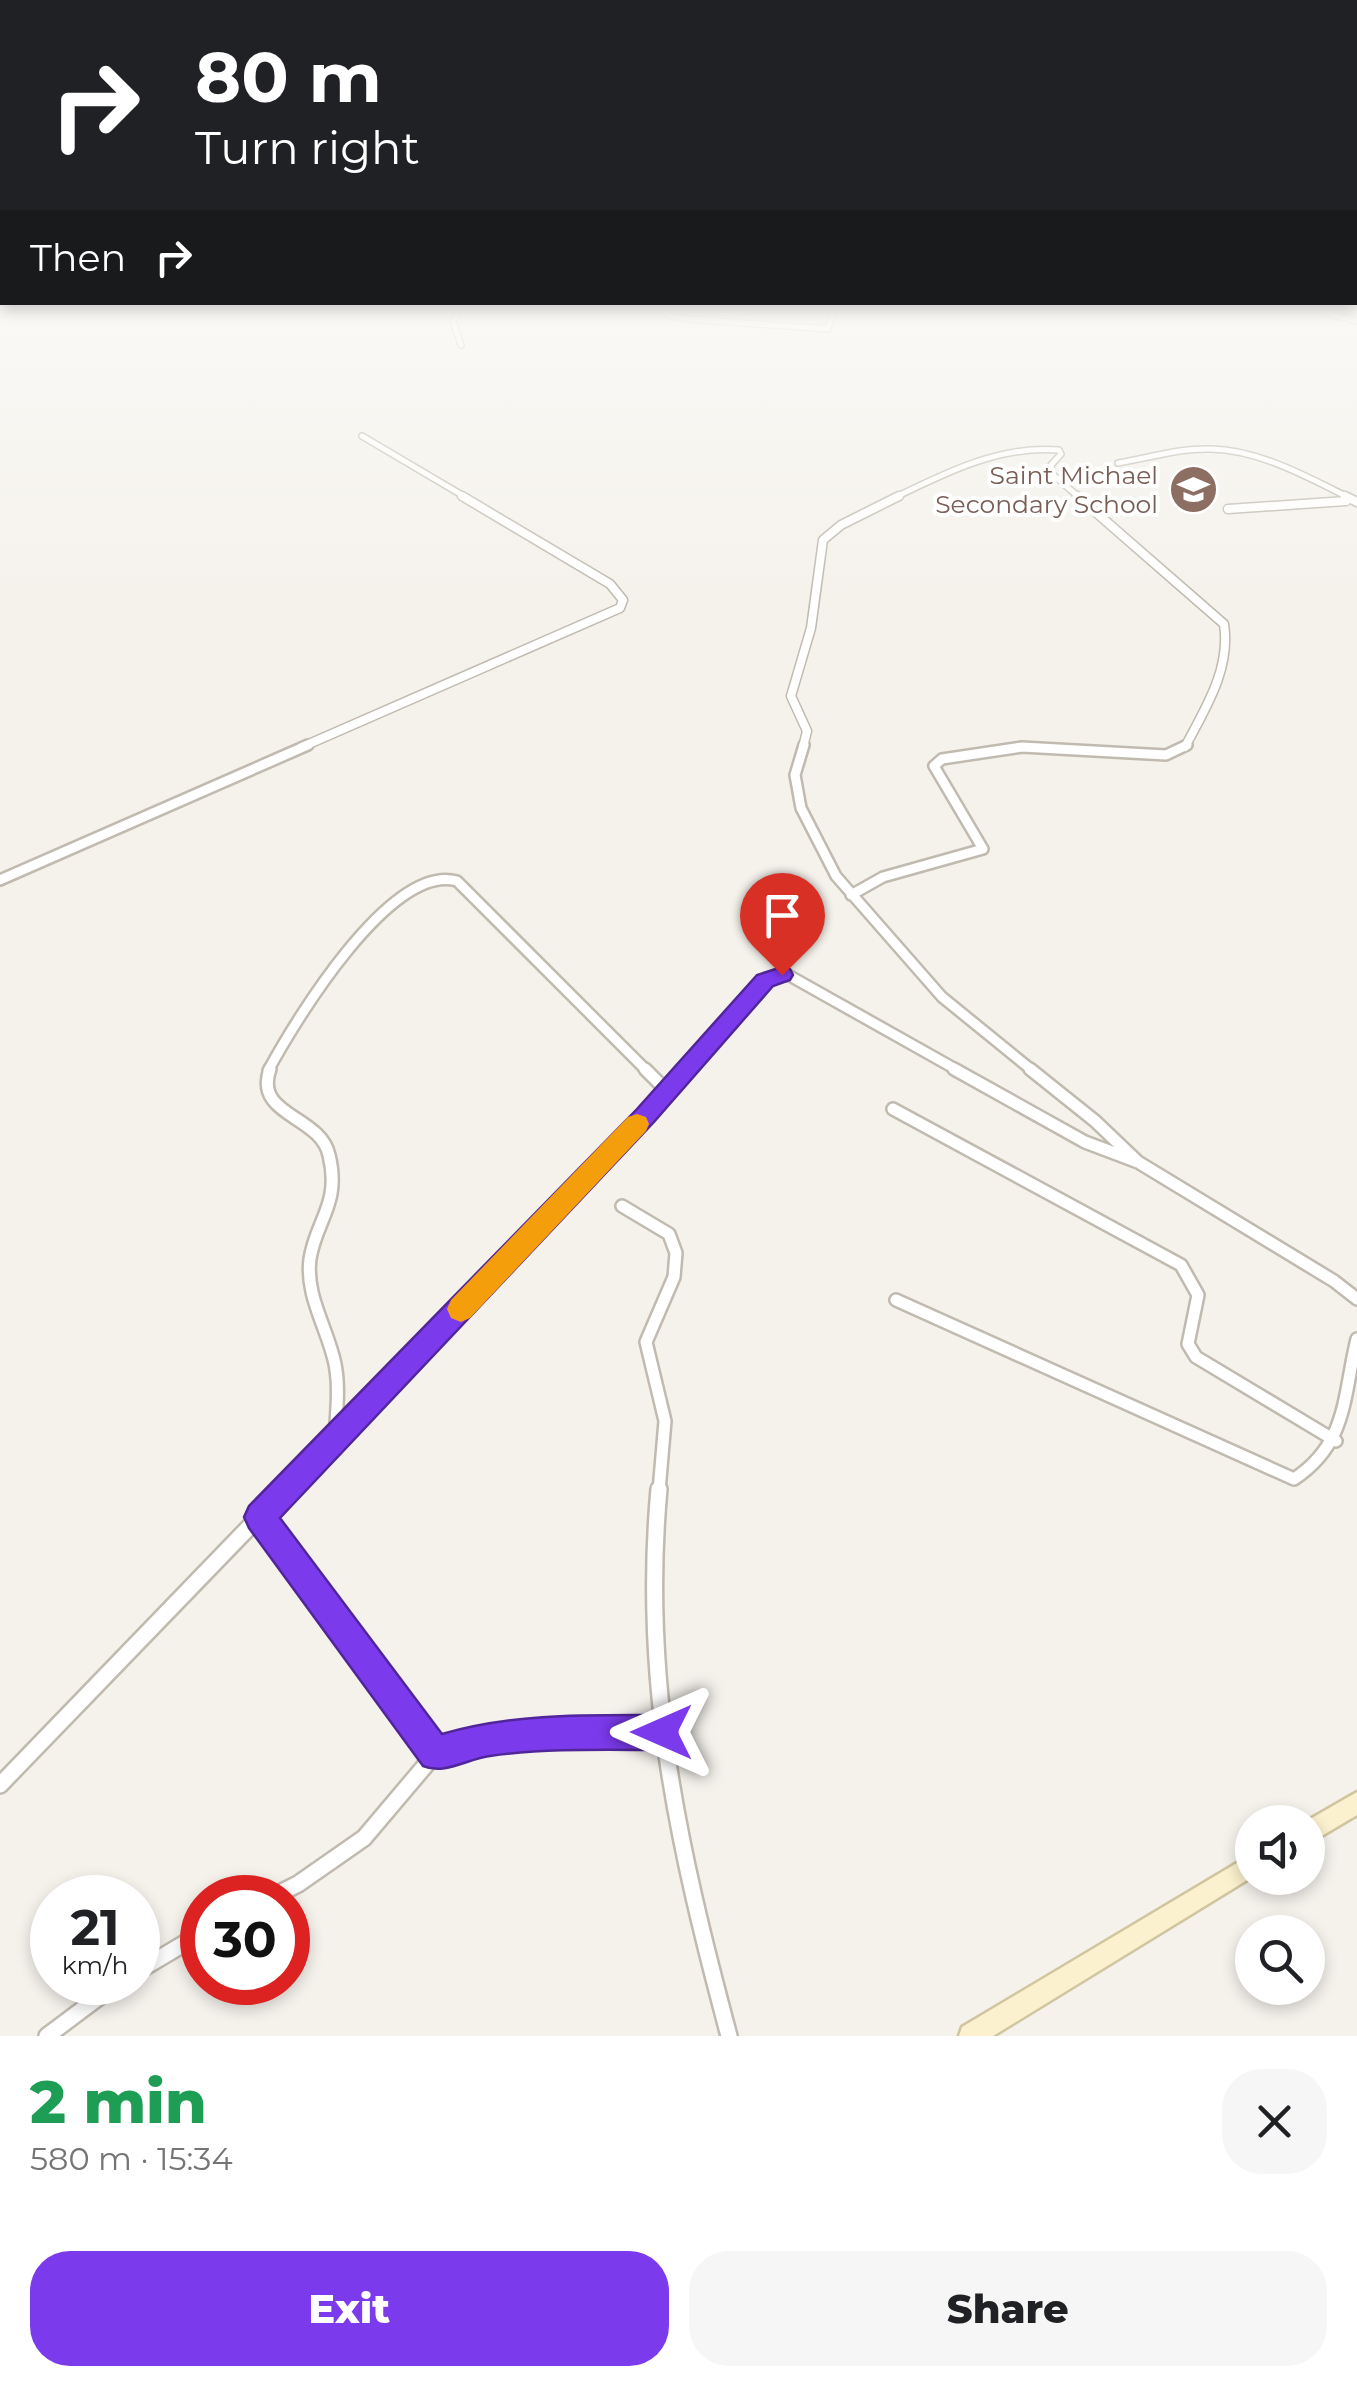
<!DOCTYPE html>
<meta charset="utf-8">
<style>
body{margin:0;font-family:Montserrat,sans-serif;background:#f6f6f6;color:#202124;height:100vh;display:flex;flex-direction:column;font-size:38px;white-space:nowrap}
*{box-sizing:border-box;margin:0}
p{font-size:32px;color:#757577}
.icon{flex:none;width:55px;height:55px;fill:none;stroke:currentColor;stroke-width:2;stroke-linecap:round;stroke-linejoin:round}
.map{position:relative;height:2036px;overflow:hidden}
.sheet{display:flex;flex-direction:column;background:#fff;flex:1}
.sheet>*{flex:none}
.top-card{position:absolute;left:0px;top:0px;width:1358px;height:305px;box-shadow:0 5px 15px #0003;background:#202124;color:#fff;overflow:hidden}
.tools{position:absolute;left:1235px;top:1805px;display:grid;gap:20px}
.tools a{display:grid;place-items:center;width:90px;height:90px;border-radius:50%;background:#fff;box-shadow:0 5px 15px #0003;font-size:50px}
.speed{position:absolute;left:30px;top:1875px;display:flex;gap:20px;font-size:50px;font-weight:700;text-align:center}
.speed>*{display:grid;place-content:center;width:130px;height:130px;border-radius:50%;background:#fff;box-shadow:0 5px 15px #0003;line-height:1}
.speed small{font-size:25px;font-weight:400}
.speed .limit{border:15px solid #d22;background:#fff;color:#111}
.pin{position:absolute;display:grid;place-items:center;width:85px;height:85px;color:#fff;margin:-102px -42px;border-radius:50% 50% 50% 0;rotate:-45deg;box-shadow:0 0 10px #0007}
.pin .icon{rotate:45deg}
.me{position:absolute;width:110px;margin:-55px;rotate:270deg;stroke-linejoin:round;filter:drop-shadow(0 0 8px #0008)}
.turn{display:flex;align-items:center;gap:35px;height:210px;padding:0 30px;font-size:45px}
.turn .icon{width:130px;height:130px;stroke-width:2.5}
.turn b{display:block;font-size:70px;line-height:85px}
.then{display:flex;align-items:center;height:95px;padding:0 30px;background:#0003;gap:20px;font-size:38px}
.round{display:grid;place-items:center;flex:none;width:105px;height:105px;border-radius:40px;background:#f6f6f6}
.head{display:flex;align-items:center;justify-content:space-between;height:170px;padding:0 30px}
h1{font-size:60px;font-weight:800;line-height:75px;color:#1e9e55}
.button{display:flex;gap:20px;margin-top:auto;padding:20px 30px}
.button a{flex:1;height:115px;border-radius:40px;background:#7c3aed;color:#fff;font-size:40px;font-weight:800;line-height:115px;text-align:center}
.button a+a{background:#f6f6f6;color:#202124}
.map>svg:first-child{display:block}
.lines{fill:none;stroke-linecap:round;stroke-linejoin:round}
.minor-far4-casing{stroke:#c0baaf;stroke-width:8}
.minor-far3-casing{stroke:#c0baaf;stroke-width:11}
.minor-far2-casing{stroke:#c0baaf;stroke-width:14}
.minor-far1-casing{stroke:#c0baaf;stroke-width:16}
.minor-casing{stroke:#c0baaf;stroke-width:20}
.secondary-casing{stroke:#d1c59f;stroke-width:5}
.minor-far4{stroke:#fff;stroke-width:5}
.minor-far3{stroke:#fff;stroke-width:8}
.minor-far2{stroke:#fff;stroke-width:9}
.minor-far1{stroke:#fff;stroke-width:11}
.minor{stroke:#fff;stroke-width:15}
.secondary{fill:#fbf1cf;fill-rule:evenodd}
.route{fill:#7c3aed;stroke:#51269a;stroke-width:2.5}
.slow{fill:#f59e0b}
.labels{text-anchor:middle;dominant-baseline:central;stroke-width:8;stroke-linejoin:round;paint-order:stroke}
.far-education-label{font-size:25px;fill:#785e54;stroke:#fff;text-anchor:end}
</style>
<div class="map">
<svg width="1357" height="2036" viewBox="0 0 1357 2036">
<rect width="100%" height="100%" fill="#f5f2ec"/>
<g class="lines">
<defs>
<path id="minor-far4" d="M661,305L669,315L689,319L828,329L834,308L793,305
M1296,305L1357,321
M461,345L453,321L462,305
M362,436L467,498
M1118,463C1148,458 1180,448 1211,449C1260,450 1307,477 1350,498
M894,498C945,473 1000,445 1059,450L1061,454L1051,465L1052,474L1080,498"/>
<path id="minor-far3" d="M1077,496L1224,624C1231,669 1205,709 1185,747
M1345,496L1357,502
M1228,509L1346,501
M302,747L620,608L623,600L610,584L462,496
M803,747L807,731L791,696L811,628L823,540L841,525L899,496
M1019,747H1031"/>
<path id="minor-far2" d="M804,745L795,775L801,808L836,876L942,997L1033,1071
M0,880L308,745
M851,895L883,877L983,849L934,766L942,759L1022,747L1166,755L1187,745
M268,1071C295,1021 391,862 457,881L647,1071
M685,1071L765,980L775,975L790,976L959,1071"/>
<path id="minor-far1" d="M270,1069C253,1116 320,1115 329,1155C341,1204 316,1220 310,1259C305,1296 328,1329 335,1364C340,1389 336,1415 335,1441
M645,1069L667,1091
M954,1069L1085,1142L1138,1162L1334,1281L1357,1299
M1030,1069L1095,1121L1138,1162
M893,1109L1181,1265L1198,1295L1188,1344L1196,1357L1336,1441
M622,1206L669,1234L676,1253L674,1277L646,1342L665,1421L659,1491
M896,1300L1294,1479C1348,1443 1343,1396 1357,1339
M283,1491L687,1069"/>
<path id="minor" d="M659,1489C641,1684 679,1849 729,2036
M260,1517L435,1754
M0,1785L286,1489
M270,1898L298,1884L364,1838L435,1754L486,1739L661,1733
M138,1971L202,1933
M47,2036L119,1982"/>
<path id="secondary" d="M1357,1792V1815L1308,1844V1822H1305Z
M1252,1854V1877L993,2036H959L962,2027Z"/>
</defs>
<use href="#minor-far4" class="minor-far4-casing"/>
<use href="#minor-far3" class="minor-far3-casing"/>
<use href="#minor-far2" class="minor-far2-casing"/>
<use href="#minor-far1" class="minor-far1-casing"/>
<use href="#minor" class="minor-casing"/>
<use href="#secondary" class="secondary-casing"/>
<use href="#minor-far4" class="minor-far4"/>
<use href="#minor-far3" class="minor-far3"/>
<use href="#minor-far2" class="minor-far2"/>
<use href="#minor-far1" class="minor-far1"/>
<use href="#minor" class="minor"/>
<use href="#secondary" class="secondary"/>
</g>
<linearGradient id="sky" x2="0" y2="1"><stop stop-color="#90c0ea"/><stop offset="0.52" stop-color="#faf9f6"/><stop offset="1" stop-color="#faf9f6" stop-opacity="0"/></linearGradient>
<rect width="1357" height="590" fill="url(#sky)"/>
<path class="route" d="M782,967L790,969L793,975L790,980L773,986L654,1122L280,1518L442,1734C514,1713 587,1715 662,1715L674,1720L679,1732L674,1745L662,1750C605,1750 547,1748 490,1756C467,1759 445,1775 423,1766L249,1528L244,1517L249,1506L637,1109L757,975Z"/>
<path class="slow" d="M637,1114L646,1117L649,1124L646,1131L470,1318L461,1322L451,1318L447,1309L451,1300L628,1117Z"/>
<defs>
<symbol id="school-disc" viewBox="-11 -11 22 22"><circle r="9.5" fill="#8d6e63" stroke="#fff"/><path d="M0-5L7-2L0 1L-7-2ZM-4 1L0 2.5L4 1V4Q0 6-4 4Z" fill="#fff"/></symbol>
</defs>
<g fill-rule="evenodd">
<use href="#school-disc" x="1166" y="462" width="55" height="55"/>
</g>
<g class="labels">
<g class="far-education-label">
<text x="1158" y="475">Saint Michael<tspan x="1158" dy="29">Secondary School</tspan></text>
</g>
</g>
</svg>
<div class="tools">
<a><svg class="icon" aria-label="sound" viewBox="0 0 24 24"><path d="M4 9h4l5-4v14l-5-4H4zM17 9q2 3 0 6"/></svg></a>
<a><svg class="icon" aria-label="search" viewBox="0 0 24 24"><circle cx="10" cy="10" r="6"/><path d="M15 15l6 6"/></svg></a>
</div>
<div class="speed"><div>21<small>km/h</small></div><div class="limit">30</div></div>
<div class="pin" style="left:782px;top:975px;background:#d93025"><svg class="icon" aria-label="arrive" viewBox="0 0 24 24"><path d="M6 21V4h12l-3 4 3 4H6"/></svg></div>
<svg class="me" style="left:662px;top:1732px" viewBox="-20 -20 40 40"><path d="M0-17L14 15 0 8-14 15z" fill="#7c3aed" stroke="#fff" stroke-width="4"/></svg>
<div class="top-card">
<div class="turn"><svg class="icon" aria-label="right" viewBox="0 0 24 24"><path d="M7 20v-9h11M14 6l5 5-5 5"/></svg><div><b>80 m</b>Turn right</div></div>
<div class="then">Then<svg class="icon" aria-label="right" viewBox="0 0 24 24"><path d="M7 20v-9h11M14 6l5 5-5 5"/></svg></div>
</div>
</div>
<section class="sheet">
<div class="head"><div><h1>2 min</h1><p>580 m · 15:34</p></div><a class="round"><svg class="icon" aria-label="close" viewBox="0 0 24 24"><path d="M6 6l12 12M18 6L6 18"/></svg></a></div>
<div class="button"><a>Exit</a><a>Share</a></div>
</section>
